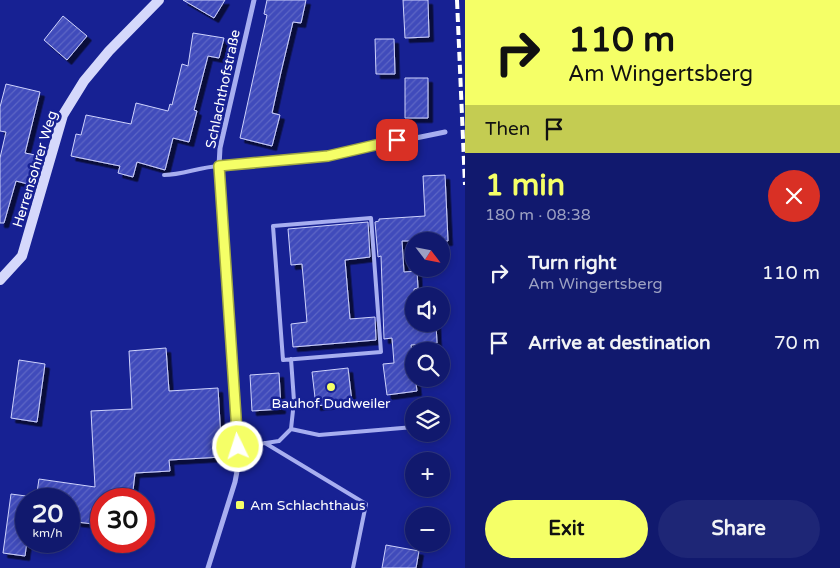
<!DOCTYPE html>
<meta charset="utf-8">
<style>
body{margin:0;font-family:"Varela Round",sans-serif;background:#1e2676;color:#f1f3f6;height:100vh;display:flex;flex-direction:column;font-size:19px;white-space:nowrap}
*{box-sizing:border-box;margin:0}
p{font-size:16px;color:#9ca0c2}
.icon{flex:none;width:28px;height:28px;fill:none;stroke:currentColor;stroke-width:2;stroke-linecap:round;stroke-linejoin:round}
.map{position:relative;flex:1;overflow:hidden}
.details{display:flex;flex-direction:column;background:#11196e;width:375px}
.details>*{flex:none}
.banner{background:#f5ff67;color:#111;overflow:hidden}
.needle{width:32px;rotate:122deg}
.fabs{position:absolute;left:405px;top:232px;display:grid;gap:10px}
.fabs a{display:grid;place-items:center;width:45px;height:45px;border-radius:50%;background:#11196e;box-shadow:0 2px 8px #0003,0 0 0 1px #303881;font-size:25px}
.speed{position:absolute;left:15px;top:488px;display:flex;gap:10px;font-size:25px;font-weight:700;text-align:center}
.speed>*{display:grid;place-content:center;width:65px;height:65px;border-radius:50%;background:#11196e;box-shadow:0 2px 8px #0003,0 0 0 1px #303881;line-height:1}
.speed small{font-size:12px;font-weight:400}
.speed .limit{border:8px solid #d22;background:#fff;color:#111}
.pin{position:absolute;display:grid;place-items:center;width:42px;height:42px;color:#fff;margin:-21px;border-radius:10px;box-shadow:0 2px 8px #0006}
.me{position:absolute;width:55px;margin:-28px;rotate:356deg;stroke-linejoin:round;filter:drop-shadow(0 0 4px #0008)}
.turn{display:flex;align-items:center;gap:18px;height:105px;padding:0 20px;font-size:22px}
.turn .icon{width:65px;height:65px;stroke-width:2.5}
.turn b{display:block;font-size:35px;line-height:42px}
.then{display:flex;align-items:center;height:48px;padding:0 20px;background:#0003;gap:10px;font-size:19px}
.round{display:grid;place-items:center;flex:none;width:52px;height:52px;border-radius:26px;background:#1e2676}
.headline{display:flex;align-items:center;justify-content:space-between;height:85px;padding:0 20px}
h1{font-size:30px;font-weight:700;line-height:38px;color:#f5ff67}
.cta{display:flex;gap:10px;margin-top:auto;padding:10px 20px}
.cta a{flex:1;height:58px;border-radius:30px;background:#f5ff67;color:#111;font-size:20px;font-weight:700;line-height:58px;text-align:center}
.cta a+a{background:#1e2676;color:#f1f3f6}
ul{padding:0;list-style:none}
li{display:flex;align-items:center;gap:15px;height:70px;padding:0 20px}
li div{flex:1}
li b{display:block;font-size:19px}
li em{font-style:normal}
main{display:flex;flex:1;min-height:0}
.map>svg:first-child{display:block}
.building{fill:url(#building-hatch);stroke:#ced2fc;filter:url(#shadow)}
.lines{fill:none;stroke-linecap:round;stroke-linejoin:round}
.lane{stroke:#a7aef0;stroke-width:4}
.street{stroke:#a7aef0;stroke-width:5}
.secondary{stroke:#d5d8fb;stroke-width:10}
.rail{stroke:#fff;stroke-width:4;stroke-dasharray:9 4;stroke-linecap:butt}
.route-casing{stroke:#9fa643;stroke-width:12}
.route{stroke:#f5ff67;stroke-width:9}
.poi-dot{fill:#f5ff67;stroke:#172193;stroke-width:2}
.labels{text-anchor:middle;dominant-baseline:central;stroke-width:5;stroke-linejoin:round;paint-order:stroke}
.street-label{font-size:14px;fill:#fff;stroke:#172193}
.poi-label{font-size:14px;fill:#fff;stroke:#172193}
</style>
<main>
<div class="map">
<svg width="465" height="568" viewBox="0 0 465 568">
<defs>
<pattern id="building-hatch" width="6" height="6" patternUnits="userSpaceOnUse" patternTransform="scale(1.25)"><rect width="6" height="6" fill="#404bbb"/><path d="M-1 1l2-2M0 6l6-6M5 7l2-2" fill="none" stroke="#5d66c5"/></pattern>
<filter id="shadow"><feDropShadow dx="4.5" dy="4.5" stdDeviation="0" flood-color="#0009"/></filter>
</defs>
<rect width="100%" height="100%" fill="#172193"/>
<path class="building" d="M183,0H225L214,18Z
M267,0H306L301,23L293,22L281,72L272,113L280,115L272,146L240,138L267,15L264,14Z
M403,0H428L429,37L405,38Z
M63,16L87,36L67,60L44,40Z
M193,33L224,38L219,58L208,56L194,110L197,111L189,142L173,138L165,170L137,162L133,177L118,173L120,166L71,156L76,134L81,135L86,115L131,124L136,103L168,111L170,104L172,105L182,64L188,66Z
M375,39H394L395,74H376Z
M405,78H428V118H405Z
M6,84L40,92L25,153L35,155L28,184L16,181L4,223H0V158L6,132L0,131V107Z
M445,175L448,241H402L404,272L417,271L418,288L414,289V324H436L437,343L411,345L417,391L387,395L383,364L394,363L392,338L384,339L381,256L378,257L375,222L379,221V219L425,216L423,176Z
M368,222L370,257L345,260L350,319L375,317L376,340L293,347L291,324L307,322L302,264L291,265L288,229Z
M166,348L169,391L218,388L222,457L169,460L170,471L135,473L132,499H101V525L69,521V499H36L39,479L95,487L91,411L132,409L129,351Z
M19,360L45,364L37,422L11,418Z
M348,368L352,402L316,406L312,372Z
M279,373L281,409L252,411L250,375Z
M11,494L26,496L27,541L25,556L3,553Z
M386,545L419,551L416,568H382Z"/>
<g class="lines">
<path class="lane" d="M164,175C182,175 200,167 219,166
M371,218L381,352L283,360L273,226Z
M291,429L294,401L291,359
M265,443L366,504L353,568
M238,447L279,441L291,429L319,435L414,427"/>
<path class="street" d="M219,166L328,156L445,132
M208,568L235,482L238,466L219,166L220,148L254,0"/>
<path class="secondary" d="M0,280L22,256L63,115L84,81L109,51L159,0"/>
<path class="rail" d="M457,0L465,185"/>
</g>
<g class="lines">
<defs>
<path id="route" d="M238,447L219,166L328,156L397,140"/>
</defs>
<use href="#route" class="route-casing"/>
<use href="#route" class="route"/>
</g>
<g class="poi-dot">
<circle cx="331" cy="387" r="5"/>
<rect x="235" y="500" width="10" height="10" rx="2.5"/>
</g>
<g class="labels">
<g class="street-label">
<text transform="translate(223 89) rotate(-78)">Schlachthofstraße</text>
<text transform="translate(35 169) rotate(-73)">Herrensohrer Weg</text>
</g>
<g class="poi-label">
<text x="331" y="403">Bauhof Dudweiler</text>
<text x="250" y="505" text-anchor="start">Am Schlachthaus</text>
</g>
</g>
</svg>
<div class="fabs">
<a><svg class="needle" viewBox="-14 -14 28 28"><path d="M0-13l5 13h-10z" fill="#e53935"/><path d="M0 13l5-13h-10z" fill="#9ca0c2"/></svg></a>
<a><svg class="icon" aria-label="sound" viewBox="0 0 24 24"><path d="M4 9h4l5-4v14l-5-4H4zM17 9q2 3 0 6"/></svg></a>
<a><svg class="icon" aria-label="search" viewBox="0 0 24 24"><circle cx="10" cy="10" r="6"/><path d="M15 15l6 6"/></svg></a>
<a><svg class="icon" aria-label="layers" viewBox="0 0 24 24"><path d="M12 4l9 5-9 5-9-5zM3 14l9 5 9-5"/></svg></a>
<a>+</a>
<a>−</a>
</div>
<div class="speed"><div>20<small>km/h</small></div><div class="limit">30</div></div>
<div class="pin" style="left:397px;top:140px;background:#d93025"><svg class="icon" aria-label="arrive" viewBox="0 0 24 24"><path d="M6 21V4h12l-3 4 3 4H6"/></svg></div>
<svg class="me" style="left:238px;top:447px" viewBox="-20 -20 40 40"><circle r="17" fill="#f5ff67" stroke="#fff" stroke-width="3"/><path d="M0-11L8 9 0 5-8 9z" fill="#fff"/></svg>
</div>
<section class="details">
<div class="banner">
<div class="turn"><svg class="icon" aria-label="right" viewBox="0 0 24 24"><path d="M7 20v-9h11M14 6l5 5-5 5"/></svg><div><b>110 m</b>Am Wingertsberg</div></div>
<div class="then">Then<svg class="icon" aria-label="arrive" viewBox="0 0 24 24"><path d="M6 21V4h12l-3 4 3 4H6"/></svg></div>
</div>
<div class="headline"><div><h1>1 min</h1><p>180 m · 08:38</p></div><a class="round" style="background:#d93025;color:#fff"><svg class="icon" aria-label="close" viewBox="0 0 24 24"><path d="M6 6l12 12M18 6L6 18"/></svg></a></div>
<ul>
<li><svg class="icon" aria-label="right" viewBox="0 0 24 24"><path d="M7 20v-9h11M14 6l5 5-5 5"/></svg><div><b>Turn right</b><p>Am Wingertsberg</p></div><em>110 m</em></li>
<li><svg class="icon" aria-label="arrive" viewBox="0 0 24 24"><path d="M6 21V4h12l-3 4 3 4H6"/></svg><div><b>Arrive at destination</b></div><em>70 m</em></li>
</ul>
<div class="cta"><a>Exit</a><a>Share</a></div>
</section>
</main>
